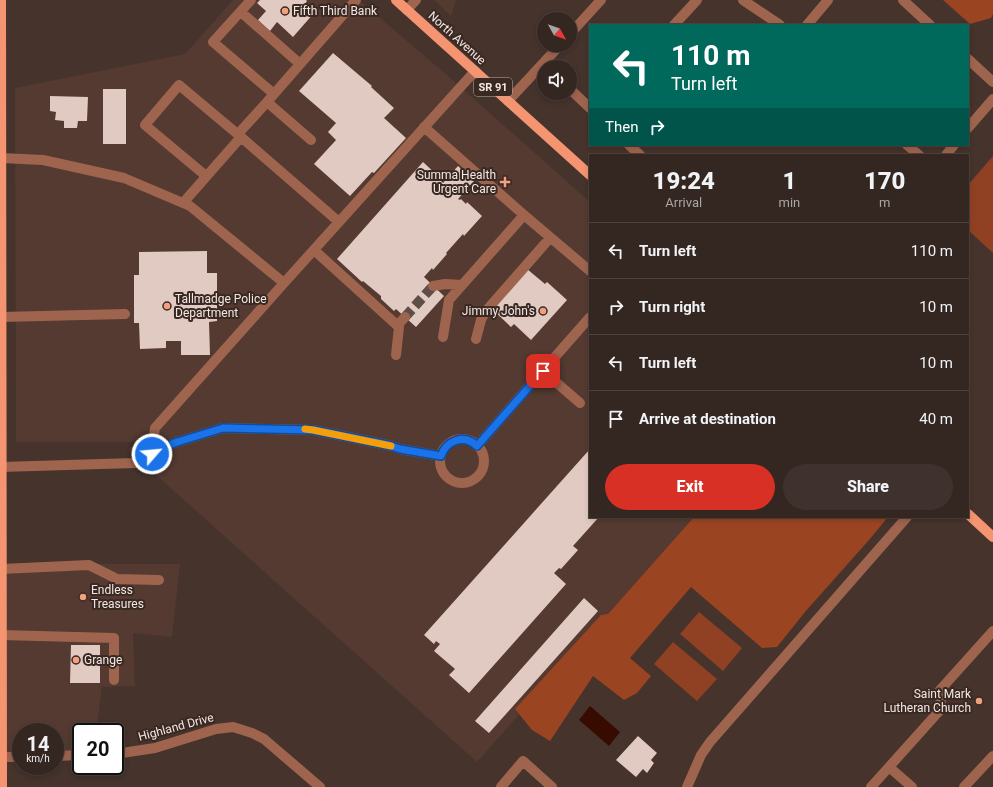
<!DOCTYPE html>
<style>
body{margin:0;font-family:Roboto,sans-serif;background:#3f322e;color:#f1f3f6;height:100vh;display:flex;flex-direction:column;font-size:15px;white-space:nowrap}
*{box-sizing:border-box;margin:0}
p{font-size:13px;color:#a9a5a5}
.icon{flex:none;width:22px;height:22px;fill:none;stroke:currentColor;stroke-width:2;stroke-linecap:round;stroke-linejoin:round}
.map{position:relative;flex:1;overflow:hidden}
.sheet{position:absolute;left:589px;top:154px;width:380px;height:364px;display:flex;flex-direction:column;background:#342621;border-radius:0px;box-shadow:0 2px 6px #0003,0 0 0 1px #4e433f}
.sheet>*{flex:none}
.top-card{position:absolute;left:589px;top:24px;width:380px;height:122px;border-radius:0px;box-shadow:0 2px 6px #0003,0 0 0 1px #4e433f;background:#00695c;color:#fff;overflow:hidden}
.needle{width:26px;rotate:130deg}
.fabs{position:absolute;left:537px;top:12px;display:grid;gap:8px}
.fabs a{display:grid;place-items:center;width:40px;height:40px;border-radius:50%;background:#342621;box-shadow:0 2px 6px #0003,0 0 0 1px #4e433f;font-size:20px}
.speed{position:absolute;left:12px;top:723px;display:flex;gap:8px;font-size:20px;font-weight:700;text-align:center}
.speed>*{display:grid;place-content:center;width:52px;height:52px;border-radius:50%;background:#342621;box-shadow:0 2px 6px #0003,0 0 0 1px #4e433f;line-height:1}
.speed small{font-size:10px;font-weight:400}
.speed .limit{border:2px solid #111;border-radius:6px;background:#fff;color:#111}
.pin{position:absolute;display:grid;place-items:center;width:34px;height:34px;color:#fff;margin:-17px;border-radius:8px;box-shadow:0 2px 6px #0006}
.me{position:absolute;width:44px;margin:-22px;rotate:63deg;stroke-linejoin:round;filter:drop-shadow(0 0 3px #0008)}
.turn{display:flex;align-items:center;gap:14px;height:84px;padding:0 16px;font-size:18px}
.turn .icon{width:52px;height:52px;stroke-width:2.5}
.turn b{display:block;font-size:28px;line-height:34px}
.then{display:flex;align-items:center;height:38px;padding:0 16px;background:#0003;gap:8px;font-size:15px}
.eta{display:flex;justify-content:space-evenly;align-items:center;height:68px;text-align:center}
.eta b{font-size:24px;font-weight:800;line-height:28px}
.button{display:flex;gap:8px;margin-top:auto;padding:8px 16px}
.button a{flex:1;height:46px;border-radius:24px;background:#d93025;color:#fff;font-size:16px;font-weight:800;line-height:46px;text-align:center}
.button a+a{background:#3f322e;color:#f1f3f6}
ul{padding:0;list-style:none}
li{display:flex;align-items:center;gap:12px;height:56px;padding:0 16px;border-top:1px solid #4e433f}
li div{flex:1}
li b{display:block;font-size:15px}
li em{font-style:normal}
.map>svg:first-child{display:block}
.built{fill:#543a31}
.green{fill:#914123}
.forest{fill:#9b4422}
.water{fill:#370b00}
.building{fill:#e1cac1}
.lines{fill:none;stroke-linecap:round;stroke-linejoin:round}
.minor-tunnel{stroke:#5f4e47;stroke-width:10;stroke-dasharray:10 5;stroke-linecap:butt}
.minor{stroke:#9f644e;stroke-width:10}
.major{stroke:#f49471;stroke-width:10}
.route-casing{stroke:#114b97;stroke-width:10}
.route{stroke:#1a73e8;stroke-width:7}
.slow{stroke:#f59e0b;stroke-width:7}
.poi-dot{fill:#f3a082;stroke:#3a2922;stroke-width:1.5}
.labels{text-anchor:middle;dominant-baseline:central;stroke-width:4;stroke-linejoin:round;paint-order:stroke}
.shield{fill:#3a2922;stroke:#bcaea9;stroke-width:1}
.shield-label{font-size:11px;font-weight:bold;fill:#f3e7e3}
.poi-label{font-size:12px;fill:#f3e7e3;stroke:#3a2922;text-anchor:start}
.street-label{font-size:12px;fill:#f3e7e3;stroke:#3a2922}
</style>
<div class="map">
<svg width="993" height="787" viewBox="0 0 993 787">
<rect width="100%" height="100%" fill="#45332c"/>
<path class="built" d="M233,0H359L455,82L590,202V517H694L477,762L128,450L135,442H16L15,88L185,54Z
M434,0H456L451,16Z
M7,564H180L172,637L133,633L135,686L102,687L96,732H81V750L55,751V732H21V751L5,752Z"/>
<path class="green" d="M993,156V253L968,230V185Z
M699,612L742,648L723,671L680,634Z
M673,642L717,679L697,701L654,664Z"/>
<path class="forest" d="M943,0H993V14L991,18L970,24Z
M694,517H888L869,540L805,612L777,647L762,648L691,587L630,658L651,676L637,693L624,700L593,676L550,741L532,730L515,709L601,615L608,614Z"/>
<path class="water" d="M590,706L620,732L609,746L579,720Z"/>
<path class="building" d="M260,0H306L307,1L305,4L314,13L293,37L277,22L270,31L258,20L266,11L257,3Z
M333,53L372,86L371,87L394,108L384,118L406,138L374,173L372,172L350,196L314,164L336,140L328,132L336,123L299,91Z
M103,89H126V144H103Z
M50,96L88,97L87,121H78L77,128H64V121L55,120L56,112L50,111Z
M423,162L438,176L437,177L443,183L458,166L474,181L458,199L460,200L461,199L466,204L467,202L482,216L464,236L463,234L446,253L447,254L433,270L432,268L424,277L444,296L416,327L396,309L394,311L381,299V296L363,281L362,282L337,259Z
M207,251V273H217V321L209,322L210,355H181V341H166V348L140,349L139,323H134V275H139V252Z
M527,269L545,284L547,282L567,300L531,340L514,324L511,327L492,309Z
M590,449V517H599L573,546L578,550L561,569L559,568L554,573L566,584L469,693L449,675L455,669L434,651L440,644L436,641L434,644L424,635Z
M584,598L598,611L489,733L475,721Z
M71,645H100V683H70Z
M638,736L657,753L651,760L654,763L647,773L643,769L636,777L616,760Z"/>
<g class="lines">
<path class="minor-tunnel" d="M405,317L433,286"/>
<path class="minor" d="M251,0L213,42L274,94
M743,0L780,25
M903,0L930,25
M407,10L416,0
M241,12L300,64
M674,25L697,0
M807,25L828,0
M570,34L601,0
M968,59L993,82
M570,89L590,108
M508,101L560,45
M424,127L524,215L590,271
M968,128L993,99
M238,134L267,102
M311,140L267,102L356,0
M629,145L640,155
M907,145L919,155
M946,155L954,145
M1,158L43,160L124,178L190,206L284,283L155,428L152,454
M206,176L145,125L179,85L241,137
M183,203L241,137L339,222
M314,250L399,327L396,355
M284,283L475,71
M433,286L445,284L462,285
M1,317L125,314
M398,325L405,317
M443,337L449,300L524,215
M476,339L481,320L485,312L550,238
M543,371L580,403
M440 461a22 22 0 1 1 44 0a22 22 0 1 1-44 0Z
M477,446L590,317
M0,467L135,463L174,443L223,428L313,430L388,445L400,449L441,456
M1,569L89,565L117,579L159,580
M1,635L114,638V680
M115,754L155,748L216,729L233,727L252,733L264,739L320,787
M55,756L81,755
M2,757H21
M501,787L523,761L552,787
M687,787L701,755L710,742L907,517
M871,787L889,767
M912,787L889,767L941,709L940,690L993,631
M964,787L993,756"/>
<path class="major" d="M1,0L2,787
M396,0L590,175
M968,514L993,537"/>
</g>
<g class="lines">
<defs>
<path id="route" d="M152,454L174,443L223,428L313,430L388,445L400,449L441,456C446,441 464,433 477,446L543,371"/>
</defs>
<use href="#route" class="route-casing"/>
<use href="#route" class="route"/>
<path class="slow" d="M305,429L313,430L391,446"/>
</g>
<g class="poi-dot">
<circle cx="285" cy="11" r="4"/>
<path d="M503 176h4v4h4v4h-4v4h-4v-4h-4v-4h4z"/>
<circle cx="167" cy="306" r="4"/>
<circle cx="543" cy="311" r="4"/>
<circle cx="83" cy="597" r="4"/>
<circle cx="76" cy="660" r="4"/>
<circle cx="979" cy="701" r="4"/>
</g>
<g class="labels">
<rect class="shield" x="474" y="78" width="38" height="18" rx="3"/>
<g class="shield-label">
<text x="493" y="87">SR 91</text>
</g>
<g class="poi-label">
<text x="293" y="11">Fifth Third Bank</text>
<text x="496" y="175" text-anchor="end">Summa Health<tspan x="496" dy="14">Urgent Care</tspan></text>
<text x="175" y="299">Tallmadge Police<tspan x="175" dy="14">Department</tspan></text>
<text x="535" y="311" text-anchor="end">Jimmy John's</text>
<text x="91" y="590">Endless<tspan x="91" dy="14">Treasures</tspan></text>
<text x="84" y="660">Grange</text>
<text x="971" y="694" text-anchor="end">Saint Mark<tspan x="971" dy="14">Lutheran Church</tspan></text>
</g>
<g class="street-label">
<text transform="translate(457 38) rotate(42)">North Avenue</text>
<text transform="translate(176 727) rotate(-15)">Highland Drive</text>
</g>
</g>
</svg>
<div class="fabs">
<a><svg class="needle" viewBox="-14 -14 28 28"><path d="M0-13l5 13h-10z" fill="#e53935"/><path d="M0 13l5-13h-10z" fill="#a9a5a5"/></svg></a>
<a><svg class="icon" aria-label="sound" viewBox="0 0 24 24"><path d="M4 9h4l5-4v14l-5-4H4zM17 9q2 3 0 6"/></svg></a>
</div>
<div class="speed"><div>14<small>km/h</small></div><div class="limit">20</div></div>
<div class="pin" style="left:543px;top:371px;background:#d93025"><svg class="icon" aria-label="arrive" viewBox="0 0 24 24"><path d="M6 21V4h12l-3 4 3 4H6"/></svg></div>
<svg class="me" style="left:152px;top:454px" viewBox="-20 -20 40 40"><circle r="17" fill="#1a73e8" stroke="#fff" stroke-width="3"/><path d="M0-11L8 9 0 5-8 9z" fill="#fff"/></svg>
<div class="top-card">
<div class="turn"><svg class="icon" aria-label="left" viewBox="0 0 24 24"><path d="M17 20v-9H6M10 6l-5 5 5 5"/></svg><div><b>110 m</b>Turn left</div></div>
<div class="then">Then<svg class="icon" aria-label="right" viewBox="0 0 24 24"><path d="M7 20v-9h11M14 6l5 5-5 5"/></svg></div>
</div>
<section class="sheet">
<div class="eta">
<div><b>19:24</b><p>Arrival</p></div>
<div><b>1</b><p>min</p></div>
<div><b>170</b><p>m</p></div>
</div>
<ul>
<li><svg class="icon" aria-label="left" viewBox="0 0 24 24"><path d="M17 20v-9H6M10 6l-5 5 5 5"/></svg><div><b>Turn left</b></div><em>110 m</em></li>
<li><svg class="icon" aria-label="right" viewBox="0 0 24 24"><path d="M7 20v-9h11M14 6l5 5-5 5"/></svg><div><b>Turn right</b></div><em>10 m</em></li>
<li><svg class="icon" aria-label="left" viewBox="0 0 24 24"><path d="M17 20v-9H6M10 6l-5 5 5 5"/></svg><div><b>Turn left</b></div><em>10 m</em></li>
<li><svg class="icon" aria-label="arrive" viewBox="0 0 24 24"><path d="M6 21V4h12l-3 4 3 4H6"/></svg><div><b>Arrive at destination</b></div><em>40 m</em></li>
</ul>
<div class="button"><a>Exit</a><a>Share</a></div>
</section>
</div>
